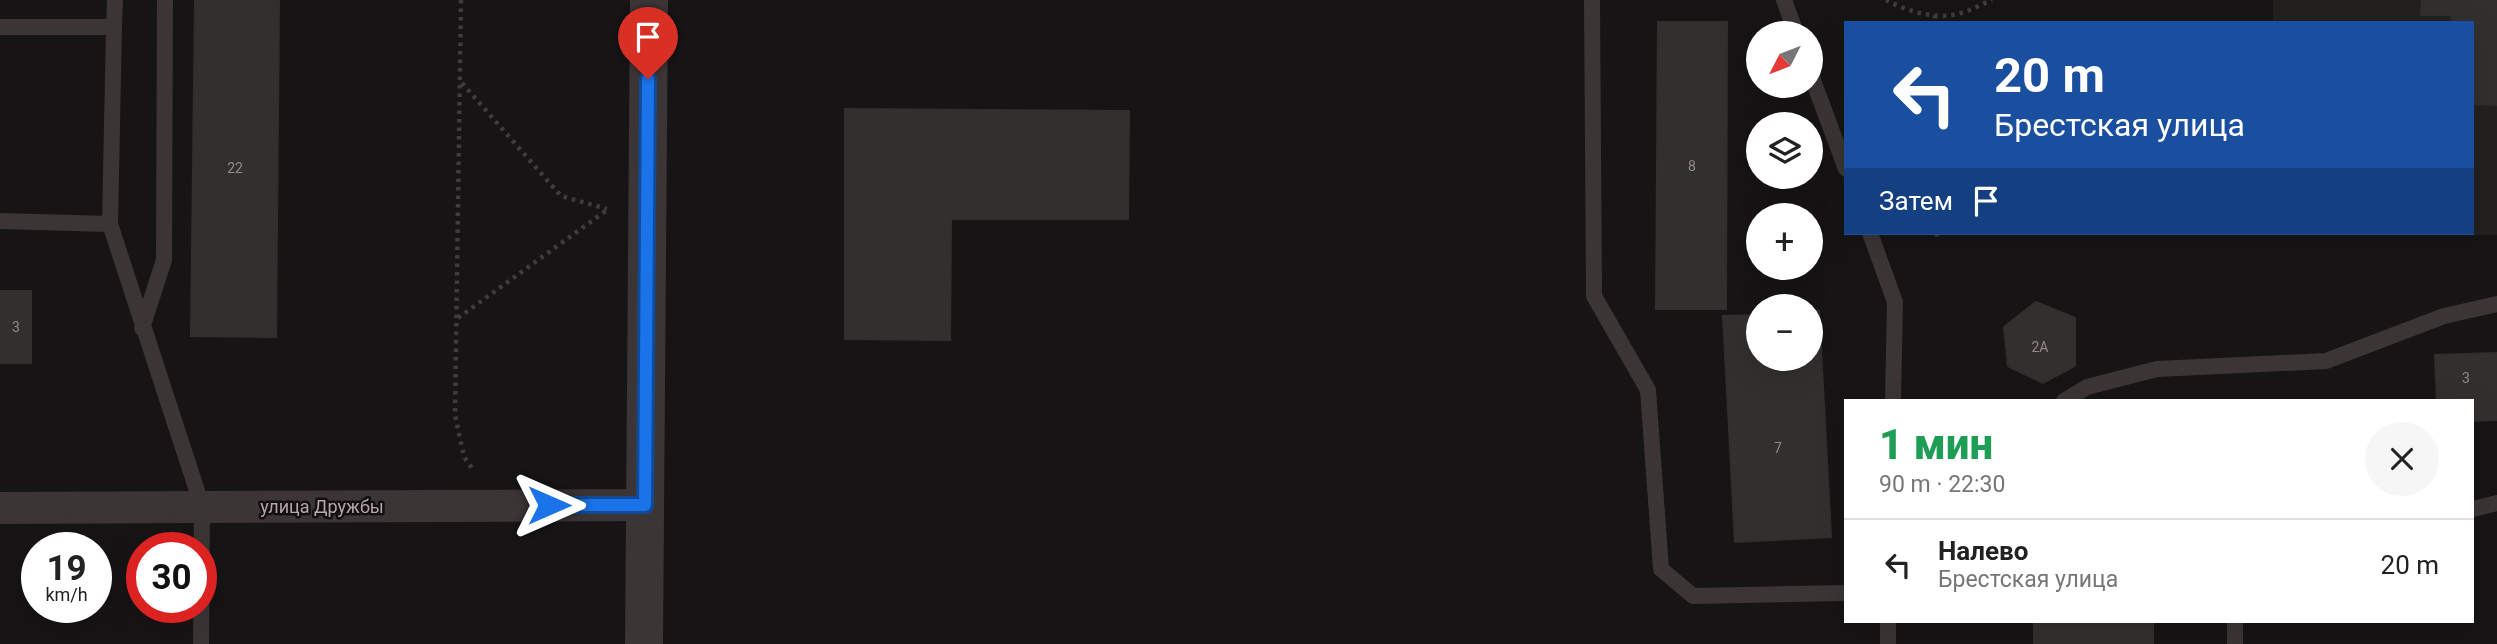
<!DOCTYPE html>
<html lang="ru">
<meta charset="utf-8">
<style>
body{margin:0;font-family:Roboto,sans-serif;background:#f6f6f6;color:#222;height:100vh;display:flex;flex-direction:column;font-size:26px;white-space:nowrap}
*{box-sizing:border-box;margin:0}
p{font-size:23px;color:#767676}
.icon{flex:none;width:38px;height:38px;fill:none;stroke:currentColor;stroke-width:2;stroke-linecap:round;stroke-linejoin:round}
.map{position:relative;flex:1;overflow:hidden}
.side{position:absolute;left:1844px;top:399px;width:630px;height:224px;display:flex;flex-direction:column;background:#fff;border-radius:0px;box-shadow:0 7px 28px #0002}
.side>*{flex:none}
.hud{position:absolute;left:1844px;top:21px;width:630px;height:214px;border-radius:0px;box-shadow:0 7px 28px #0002;background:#1a4fa0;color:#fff;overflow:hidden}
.needle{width:46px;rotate:228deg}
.buttons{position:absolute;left:1746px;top:21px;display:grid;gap:14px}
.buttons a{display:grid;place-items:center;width:77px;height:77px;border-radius:50%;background:#fff;box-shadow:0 7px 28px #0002;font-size:35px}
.speed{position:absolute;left:21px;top:532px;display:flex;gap:14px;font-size:35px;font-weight:700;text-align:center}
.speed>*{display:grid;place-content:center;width:91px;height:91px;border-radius:50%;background:#fff;box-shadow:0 7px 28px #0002;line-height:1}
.speed small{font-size:18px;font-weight:400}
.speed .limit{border:10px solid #d22;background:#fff;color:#111}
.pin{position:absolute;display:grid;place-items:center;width:60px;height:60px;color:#fff;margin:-72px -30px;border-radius:50% 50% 50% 0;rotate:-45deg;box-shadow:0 0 7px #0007}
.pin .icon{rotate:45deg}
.me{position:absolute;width:77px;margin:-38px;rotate:90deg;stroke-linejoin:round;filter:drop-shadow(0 0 5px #0008)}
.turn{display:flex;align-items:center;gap:24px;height:147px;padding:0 35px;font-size:32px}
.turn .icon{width:91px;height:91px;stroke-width:2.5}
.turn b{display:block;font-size:49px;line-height:60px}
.then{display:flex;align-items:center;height:66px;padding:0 35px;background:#0003;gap:14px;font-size:26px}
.round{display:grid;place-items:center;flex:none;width:74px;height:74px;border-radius:37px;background:#f6f6f6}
.overview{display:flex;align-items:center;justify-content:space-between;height:119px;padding:0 35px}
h1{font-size:42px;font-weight:800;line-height:52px;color:#1e9e55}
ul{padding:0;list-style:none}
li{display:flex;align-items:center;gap:21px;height:91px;padding:0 35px;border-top:2px solid #e0e0e0}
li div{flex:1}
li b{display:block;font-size:26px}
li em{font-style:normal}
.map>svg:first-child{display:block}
.built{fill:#232020}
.building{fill:#322f2f;stroke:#322e2e;stroke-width:2}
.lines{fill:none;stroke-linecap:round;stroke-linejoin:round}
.path{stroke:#423b3d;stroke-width:4.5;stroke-dasharray:3.5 5;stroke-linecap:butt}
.service{stroke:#3b3536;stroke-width:16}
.minor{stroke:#3b3536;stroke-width:32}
.tertiary{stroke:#3b3536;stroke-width:38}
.route-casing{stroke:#114b97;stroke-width:18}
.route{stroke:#1a73e8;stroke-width:12}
.labels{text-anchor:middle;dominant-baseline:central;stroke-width:5;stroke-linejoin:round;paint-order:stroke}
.number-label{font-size:14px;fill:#95888c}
.street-label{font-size:18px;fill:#b6a5ab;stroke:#110f0f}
</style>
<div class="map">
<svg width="2497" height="644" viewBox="0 0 2497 644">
<rect width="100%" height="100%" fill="#161414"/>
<path class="built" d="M2273,0H2497V235L2306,233H2473V23H2273Z"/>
<path class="building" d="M195,0H279L276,337L191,336Z
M2422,0H2497V105L2473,104V23H2452V15H2421Z
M1658,22H1727L1726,309H1656Z
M845,109L1129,111L1128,219H951L950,340L845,339Z
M0,291H31V363H0Z
M2036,302L2075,318V366L2043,383L2008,366L2004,327Z
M1819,311L1831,537L1735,542L1723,316L1759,315V359H1811V312Z
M2497,353V420L2473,421V401H2437L2435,355Z
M2034,621H2153V644H2034Z"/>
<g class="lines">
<path class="path" d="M461,0L455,415L464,457L474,471
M1886,0C1907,11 1937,21 1961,13C1972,10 1982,4 1992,0
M1935,15V23
M462,83L561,196L607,209
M1937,233V237
M458,318L607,210"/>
<path class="service" d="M1592,0L1594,296L1648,390L1661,569L1693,596L1846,593
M1784,0L1796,33
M0,27H114L110,224
M114,27L115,0
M1811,75L1846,169
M0,221L110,224L202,506L201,644
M1870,233L1895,302L1893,401
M142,328L164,260L165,0
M2064,401L2087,387L2157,369L2326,361L2444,316L2497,304
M2473,509L2497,503
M1888,644V621
M2235,644V621"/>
<path class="minor" d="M0,508L645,505"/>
<path class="tertiary" d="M644,644L649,0"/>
</g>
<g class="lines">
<defs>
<path id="route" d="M549,505H645L648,79"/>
</defs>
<use href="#route" class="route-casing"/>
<use href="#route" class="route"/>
</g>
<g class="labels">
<g class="number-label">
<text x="1692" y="166">8</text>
<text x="235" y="168">22</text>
<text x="16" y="327">3</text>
<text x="2040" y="347">2А</text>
<text x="2466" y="378">3</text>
<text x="1778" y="448">7</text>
</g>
<g class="street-label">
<text x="322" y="506">улица Дружбы</text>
</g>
</g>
</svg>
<div class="buttons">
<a><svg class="needle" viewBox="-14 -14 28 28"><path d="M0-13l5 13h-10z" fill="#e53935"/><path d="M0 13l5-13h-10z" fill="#767676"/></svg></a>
<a><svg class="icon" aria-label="layers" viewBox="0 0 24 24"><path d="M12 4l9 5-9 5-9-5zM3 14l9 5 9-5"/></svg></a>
<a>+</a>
<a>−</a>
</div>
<div class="speed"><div>19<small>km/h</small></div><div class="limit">30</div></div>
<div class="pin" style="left:648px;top:79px;background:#d93025"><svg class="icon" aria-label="arrive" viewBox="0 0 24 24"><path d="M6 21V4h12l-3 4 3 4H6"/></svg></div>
<svg class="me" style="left:549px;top:505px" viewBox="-20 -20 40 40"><path d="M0-17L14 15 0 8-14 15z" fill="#1a73e8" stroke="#fff" stroke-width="4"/></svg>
<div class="hud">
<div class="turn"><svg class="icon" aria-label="left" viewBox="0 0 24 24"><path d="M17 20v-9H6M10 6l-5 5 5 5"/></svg><div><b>20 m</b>Брестская улица</div></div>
<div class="then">Затем<svg class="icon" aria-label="arrive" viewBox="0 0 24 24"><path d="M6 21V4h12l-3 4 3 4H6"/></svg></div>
</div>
<section class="side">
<div class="overview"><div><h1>1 мин</h1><p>90 m · 22:30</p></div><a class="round"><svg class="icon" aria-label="close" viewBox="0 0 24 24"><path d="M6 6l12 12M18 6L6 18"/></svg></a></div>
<ul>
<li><svg class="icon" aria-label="left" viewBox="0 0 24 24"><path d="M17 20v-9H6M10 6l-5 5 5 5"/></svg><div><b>Налево</b><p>Брестская улица</p></div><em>20 m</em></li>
</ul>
</section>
</div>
